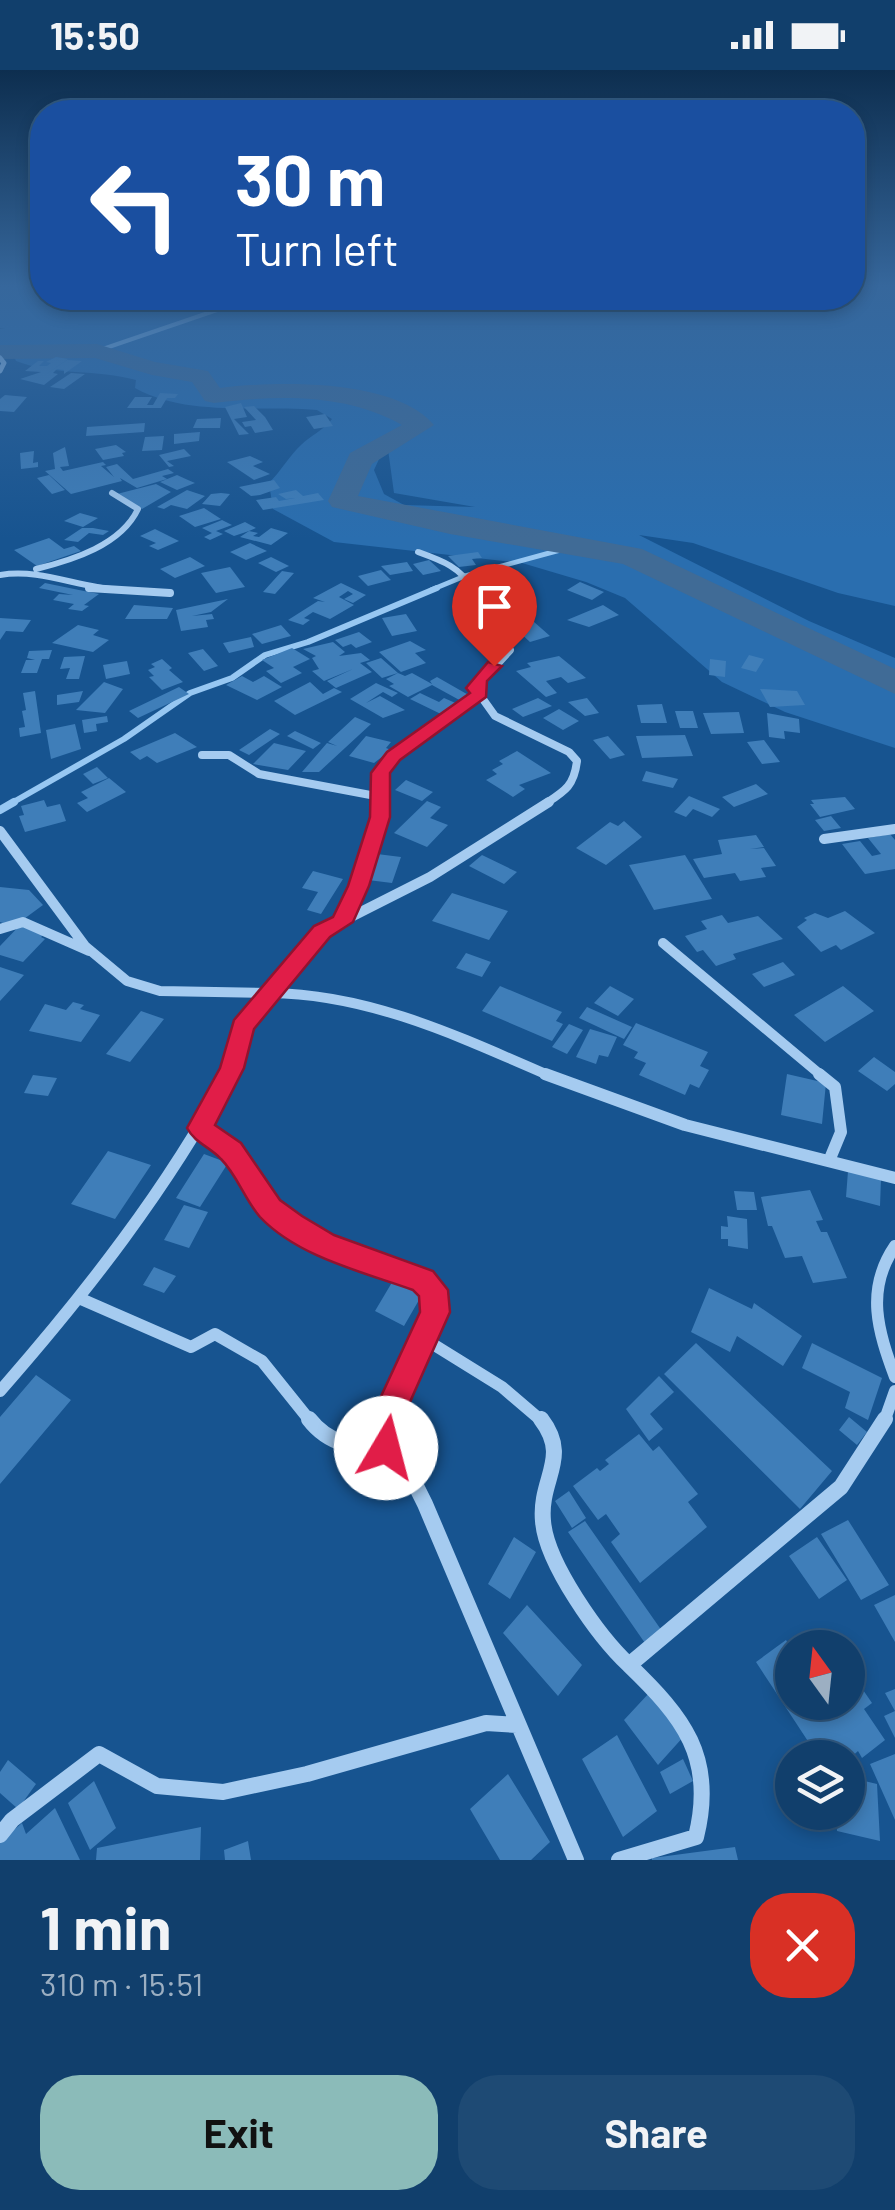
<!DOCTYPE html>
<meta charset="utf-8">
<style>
body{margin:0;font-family:Barlow,sans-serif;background:#1e4a74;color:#f1f3f6;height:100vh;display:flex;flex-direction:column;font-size:38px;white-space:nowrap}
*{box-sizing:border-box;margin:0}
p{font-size:32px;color:#9cafc2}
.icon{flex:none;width:55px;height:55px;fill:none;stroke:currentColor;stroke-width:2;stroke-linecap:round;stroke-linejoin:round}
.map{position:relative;height:1790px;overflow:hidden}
.side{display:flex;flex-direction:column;background:#113f6c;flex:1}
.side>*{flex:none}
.banner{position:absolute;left:30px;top:30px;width:835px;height:210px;border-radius:40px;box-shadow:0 5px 15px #0003,0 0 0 2px #30587f;background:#1a4fa0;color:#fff;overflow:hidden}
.needle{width:65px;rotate:345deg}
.controls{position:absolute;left:775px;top:1560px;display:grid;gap:20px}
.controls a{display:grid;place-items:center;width:90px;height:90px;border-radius:50%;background:#113f6c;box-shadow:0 5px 15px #0003,0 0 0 2px #30587f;font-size:50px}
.pin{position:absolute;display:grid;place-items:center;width:85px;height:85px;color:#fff;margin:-102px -42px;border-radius:50% 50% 50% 0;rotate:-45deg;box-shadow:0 0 10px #0007}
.pin .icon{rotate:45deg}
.me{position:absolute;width:110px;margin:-55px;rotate:8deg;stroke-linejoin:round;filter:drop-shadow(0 0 8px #0008)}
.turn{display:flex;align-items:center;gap:35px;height:210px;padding:0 40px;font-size:45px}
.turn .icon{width:130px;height:130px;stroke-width:2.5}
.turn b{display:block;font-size:70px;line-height:85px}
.round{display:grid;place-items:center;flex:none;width:105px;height:105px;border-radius:40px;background:#1e4a74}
.overview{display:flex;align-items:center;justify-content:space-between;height:170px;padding:0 40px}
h1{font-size:60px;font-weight:700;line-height:75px}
.button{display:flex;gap:20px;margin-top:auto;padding:20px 40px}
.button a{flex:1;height:115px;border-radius:40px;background:#8bbbb9;color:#111;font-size:40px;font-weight:700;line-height:115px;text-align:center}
.button a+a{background:#1e4a74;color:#f1f3f6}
.status{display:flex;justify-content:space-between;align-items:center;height:70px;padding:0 50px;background:#113f6c;direction:ltr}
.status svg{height:28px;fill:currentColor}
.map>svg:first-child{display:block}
.green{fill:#2a6eaf;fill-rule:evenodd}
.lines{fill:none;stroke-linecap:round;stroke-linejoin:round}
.stream-far3{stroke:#97c7f2;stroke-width:4}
.stream-far2{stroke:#97c7f2;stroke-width:5}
.stream-far1{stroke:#97c7f2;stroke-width:6}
.stream{stroke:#97c7f2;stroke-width:8}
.river{fill:#406b96;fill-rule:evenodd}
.building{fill:#3f7eb9}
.minor-far5{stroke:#a5cbf0;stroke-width:5}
.minor-far4{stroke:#a5cbf0;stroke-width:6}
.minor-far3{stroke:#a5cbf0;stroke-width:8}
.minor-far2{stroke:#a5cbf0;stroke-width:10}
.minor-far1{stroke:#a5cbf0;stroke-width:12}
.minor{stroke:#a5cbf0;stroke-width:16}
.route{fill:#e11d48;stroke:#92132f;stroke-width:2.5}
</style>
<div class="status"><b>15:50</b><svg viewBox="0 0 49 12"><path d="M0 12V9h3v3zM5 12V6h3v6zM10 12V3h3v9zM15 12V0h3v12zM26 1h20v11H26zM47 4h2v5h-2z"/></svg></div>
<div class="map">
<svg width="895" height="1790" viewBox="0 0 895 1790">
<rect width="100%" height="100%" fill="#175490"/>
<path class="green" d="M0,218H42V228H852L853,218H895V536L838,523L693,473L639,465L809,551L895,588V678L785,642L722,612L625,528L586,512L522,493L334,472L273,439L269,413C281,401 290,385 301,375C311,365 323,361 332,349L317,340C259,335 187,347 135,318L136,310C97,299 55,306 16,291L12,282L0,279V259H5L0,258ZM387,372L394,423L475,437L404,435L384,424L374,400Z"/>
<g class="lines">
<path class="stream-far3" d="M97,281L252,228"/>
<path class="stream-far2" d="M431,520L465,506L575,476"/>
<path class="stream-far1" d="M10,734L124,669L190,623L232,608L265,585L308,572L437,518"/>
<path class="stream" d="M0,740L14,732"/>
<path class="river" d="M97,274L155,292L208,301L220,318C276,311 395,308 434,355L372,394L358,426L642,479L895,599V624L623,494L450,464L332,437L328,431L350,383L402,355C346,323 277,325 214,333L205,331L192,312L152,305L95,288L0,289V275Z"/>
</g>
<path class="building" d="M56,287L68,289L45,305L67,290L82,291L64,304V300L57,299L53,303L58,304L44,315L20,309L41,302L25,301L38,291H44L39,296H47L51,293L46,292Z
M71,303L85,304L64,319L50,317Z
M160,323L178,324L175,328H167L161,338H127L135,327H152L147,335H153Z
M5,325L27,327L14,342L0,341V329Z
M241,333L247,347L234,349L249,364L239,365L225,337Z
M254,336L265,347L273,360L255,363L251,356L245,357L242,352L256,350L244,337Z
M325,344L333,356L314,359L306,347Z
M221,348L220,358H193L197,349Z
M145,353L144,362L86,366L87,357Z
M200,362L199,371L174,374V364Z
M164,366L162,380L142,381L145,367Z
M116,375L126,382L122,383L124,386L103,390L95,379Z
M65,377L69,396L60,397L63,401L103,392L106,395L101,396L114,407L106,397L117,394L133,409L168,399L174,403L162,406L167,409L137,418L120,408L122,411L71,424L45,401L55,399L53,383Z
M184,379L191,386L167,391L174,396L169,397L159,385Z
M34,381L33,393L38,392V397L21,399L20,383Z
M250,386L263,392L253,396L270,404L254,410L227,392Z
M49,405L65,420L52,424L37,408Z
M177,405L188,410L195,413L177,420L160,412Z
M274,410L280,418L260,425L251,426L239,417Z
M156,414L171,422L142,439L117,424Z
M187,420L205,426L187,439L171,435L164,439L157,437Z
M296,420L303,426L318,423L324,430L263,440L256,430L276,427L279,431L295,428L286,429L278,424Z
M221,423L230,424L220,436L202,434L211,424Z
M204,438L221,449L195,457L179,446Z
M80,443L98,448L83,457L64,451Z
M222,450L232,455L216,461L223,464L210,470L204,467L212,463L202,458Z
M245,452L256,458L249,461L258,463L253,466L259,467L271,458L288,463L271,475L240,467L249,461L234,466L224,461Z
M82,458H93L109,461L103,465L89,463L78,472L64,470Z
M155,459L179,471L158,480L149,476L156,473L140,466Z
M49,468L64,479L74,476L81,481L37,496L14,480Z
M250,473L267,481L246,490L230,482Z
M478,482L482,488L472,489L476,495L459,497L448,486Z
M190,487L205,496L175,508L160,499Z
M271,487L289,496L276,502L258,493Z
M429,490L441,501L423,505L413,494Z
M407,492L413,501L390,505L381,496Z
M230,497L245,517L216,523L201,503Z
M381,500L391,510L368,516L358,506Z
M282,501L294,503L275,524L263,522Z
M502,508L513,517L486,522L477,515Z
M580,512L604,522L592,530L567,520Z
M45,513L79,520L99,524L84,535L89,536L82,541L68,539L74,534L53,530L59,524L73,525L39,518Z
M341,513L366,525L353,533L344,529L353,524L348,521L339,527L354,535L330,549L313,542L304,548L310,550L303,555L288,550L318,531L325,532L313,528Z
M228,529L211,542L192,546L212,544L214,549L206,550L208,557L181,561L176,540Z
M134,535L173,538L167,549H125Z
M603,535L619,545L589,557L567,550Z
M406,544L417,561L392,566L382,548Z
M525,544L550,566L530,572L506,550Z
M0,548L31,550L23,562L6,561L0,570Z
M78,555L99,560L93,565L109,570L93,582L52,573Z
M281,555L291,566L262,574L252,564Z
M359,562L372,572L356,578L351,574L343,577L335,570Z
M251,567L254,577L229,583L223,573Z
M410,571L426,580L415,583L426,593L401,602L379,582Z
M333,572L345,582L339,586L361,583L370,590L360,593L372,602L336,618L327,611L353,599L324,611L312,601L319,599L312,588L316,586L303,579Z
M292,578L310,589L293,597L302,603L281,613L266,601L274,598L262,590Z
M203,579L218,596L204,601L188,583Z
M52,580L49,589H42L37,603H21L26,590H35L27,588L29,581Z
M749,585L764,589L756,602L741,598Z
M85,586L79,609H66L70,598L60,599L64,587Z
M559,586L586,608L568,613L561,607L546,611L557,623L546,627L516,601L531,597L527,593Z
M381,588L398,603L382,608L366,593Z
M162,589L172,598L169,600L183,612L162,620L149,607L154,606L148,600L155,597L151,594Z
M710,589L726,591L725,607L709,605Z
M127,591L130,604L106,609L103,595Z
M398,603L405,606L412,603L432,614L430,611L437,607L472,627L463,632L432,615L408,627L389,616L394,614L386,609Z
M242,606L253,612L264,606L282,617L257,630L226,615Z
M104,612L123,619L105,643L76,640Z
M310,612L323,624L334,618L342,622L295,645L274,631Z
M376,613L398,623L392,627L383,622L366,633L380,626L405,640L383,648L350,629Z
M179,617L189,624L138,648L129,641Z
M760,619L797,621L805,635L770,637Z
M35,621L41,663L20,667L19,658L25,657L22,641L26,640L23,623Z
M83,621L79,632L57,635V625Z
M420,623L439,632L444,628L460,635L445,646L410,629Z
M538,628L552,636L523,647L512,639Z
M587,628L599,643L585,646L568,632Z
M662,634L667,653H641L637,635Z
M559,639L579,651L563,660L543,648Z
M675,641H693L698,658H680Z
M739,642L744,663L711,664L703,643Z
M767,643L799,649L800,663L784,661L785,669L769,667Z
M107,646L108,652L96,654L97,661L84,663L82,650Z
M355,647L371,654L319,702H302L327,673L337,676L328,672Z
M75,654L81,679L51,689L46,660Z
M270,659L280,664L249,685L239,680Z
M295,661L321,673L313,679L287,666Z
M175,663L197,677L157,693L147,686L140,690L130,682Z
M685,665L693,686L642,688L636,666Z
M366,666L391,672L386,678L391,680L374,693L349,686Z
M608,666L625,685L610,689L593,670Z
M764,670L780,692L762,694L747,672Z
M274,673L306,681L288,700L253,694Z
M517,681L551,703L519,715L525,719L513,727L486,710L497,704L492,700L503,694L499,691Z
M97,697L108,708L93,714L83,704Z
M646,701L678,709L673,718L642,711Z
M109,708L126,722L87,742L77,733L88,728L81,722Z
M406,710L433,722L422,731L395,720Z
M756,714L768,724L734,737L722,727Z
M689,726L720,739L712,747L693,739L686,747L674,742Z
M845,727L855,739L820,747L810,734H814L811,730Z
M44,730L47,737L60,734L66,751L25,762L19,746L24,745L21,736Z
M427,731L441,737L430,748L448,755L427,777L394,763Z
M831,746L841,758L824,761L815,750Z
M624,751L642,767L606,795L576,778L610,752L618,756Z
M890,764L895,770V799L865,804L842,774L860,771L872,786L881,784L868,768Z
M756,765L764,777L750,779L764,778L776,796L761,798L766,807L740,811L735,803L704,808L693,789L722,784L718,770Z
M377,784L401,787L392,813L368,810Z
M482,785L517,802L504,814L469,796Z
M685,785L712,829L654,840L629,795Z
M313,801L343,809L321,844L307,840L318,822L302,818Z
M0,817L29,820L43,835L13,857L0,852Z
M452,823L508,841L489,870L432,851Z
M845,841L875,863L841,880L836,875L821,882L797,857L807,850L804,848L815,843L828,848Z
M722,845L728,853L758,846L783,869L733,884L736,889L716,896L703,880L697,882L685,866L707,859L701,851Z
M22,853L46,862L41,867L45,869L23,892L0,885V876Z
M466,883L491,892L482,907L456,898Z
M783,892L795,905L764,917L752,904Z
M0,897L24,905L0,931Z
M500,916L562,942L556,951L563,954L552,971L482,941Z
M610,916L634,929L618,946L594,933Z
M843,916L874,941L825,972L794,945Z
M73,932L84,935L80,939L100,945L81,972L29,961L45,934L66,940Z
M587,937L632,957L624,969L579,948Z
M141,941L164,949L130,992L106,984Z
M636,953L708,982L700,996L709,1000L699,1018L690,1014L685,1025L639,1005L646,993L634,988L638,982L623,975Z
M569,954L583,960L567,984L552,977Z
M590,959L617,967L608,987L599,985L596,994L576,987Z
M874,987L895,1002V1014L887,1021L858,1001Z
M787,1004L826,1013L822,1054L781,1045Z
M33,1005L57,1008L48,1026L24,1023Z
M108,1081L151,1095L115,1149L71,1134Z
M204,1084L228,1093L200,1137L176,1128Z
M848,1101L881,1109L880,1136L846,1127Z
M810,1120L823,1150L816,1151L821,1162H827L847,1208L813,1213L802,1186L785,1188L772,1156H768L761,1127Z
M734,1121L754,1122L757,1140H737Z
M184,1135L208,1142L189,1178L164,1170Z
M727,1146L747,1149L748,1179L728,1176V1169H721V1156L728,1157Z
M154,1197L176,1206L164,1223L143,1215Z
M394,1209L423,1223L404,1256L375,1241Z
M709,1218L752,1239L754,1233L802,1266L783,1296L737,1266L730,1282L691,1262Z
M696,1273L832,1401L800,1439L664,1304Z
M812,1273L882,1308L868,1350L845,1338L850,1322L802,1298Z
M36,1305L71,1330L0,1414V1347Z
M659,1306L674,1322L650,1344L663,1359L649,1371L626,1339Z
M849,1347L867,1362L857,1375L839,1360Z
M639,1364L653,1381L659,1376L698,1424L688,1432L707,1457L640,1513L611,1472L620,1464L606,1444L598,1450L573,1416L597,1398L600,1401L609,1394L605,1390Z
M569,1421L586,1448L572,1458L555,1431Z
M848,1450L889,1515L861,1530L821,1464Z
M585,1451L662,1561L647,1576L568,1462Z
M514,1467L536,1482L510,1529L488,1514Z
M817,1467L847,1510L819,1529L789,1486Z
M895,1525V1572L874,1535Z
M527,1535L582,1595L558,1626L503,1563Z
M786,1570L792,1580V1632H848V1598L872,1633L864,1639L885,1670L862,1688L858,1681L848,1690L819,1688L756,1592Z
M895,1619V1668L884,1646L895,1641L885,1623Z
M650,1622L685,1665L658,1695L624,1650Z
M617,1665L657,1741L623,1767L582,1689Z
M895,1684V1750L870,1694Z
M683,1689L693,1711L670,1724L660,1702Z
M8,1690L36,1714L18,1739L0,1723V1702Z
M508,1704L550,1772L531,1790H500L470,1739Z
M848,1707L877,1714L880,1771L837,1761L836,1742H848Z
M94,1711L116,1758L90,1780L68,1733Z
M55,1738L80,1790H0V1772L22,1753L26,1764Z
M201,1757L200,1790H96L97,1778Z
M248,1771L251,1790H225L224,1780Z
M735,1777L738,1790H652V1788Z"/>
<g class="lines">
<path class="minor-far5" d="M0,288L4,293L0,301"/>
<path class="minor-far4" d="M418,482C443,491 460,497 474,520
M36,499C73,490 121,475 138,439L112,423
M0,505C41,498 79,518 120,520"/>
<path class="minor-far3" d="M89,518L170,523
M472,518L510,580L475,618L495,646L569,682L577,691C574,716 565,721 545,734
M202,685H229L259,704L381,727
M380,734V703L393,686L480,624"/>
<path class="minor-far2" d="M0,761L85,876L127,911L160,921L270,923L322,861L342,852L359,817L380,747V732
M824,769L895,759
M343,851L430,807L549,732
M0,859L23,852L89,881
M663,873L822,1006
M228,1006L243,956L270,923C370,924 460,967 550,1006"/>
<path class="minor-far1" d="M545,1004L685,1055L895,1108
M819,1004L835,1017L841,1062L829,1091
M200,1058L232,1081L270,1138L292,1155L325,1175L430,1215L435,1235L423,1268L502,1317L543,1352
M895,1176C865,1220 878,1261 895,1307
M81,1229L191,1277L215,1264L262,1291L311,1352
M0,1321C86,1223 167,1119 229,1004
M384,1352L393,1324L423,1268
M884,1352L895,1321"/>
<path class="minor" d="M309,1349C329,1375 355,1378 386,1378
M385,1349V1373L410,1404L425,1434L576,1790
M541,1349C571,1388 539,1408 543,1451C546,1493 599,1567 629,1595
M0,1765L12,1750L99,1684L157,1716L223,1722L307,1704L486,1653L517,1655
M619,1790L696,1767C716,1687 683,1647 629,1595L841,1417L885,1349"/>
</g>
<linearGradient id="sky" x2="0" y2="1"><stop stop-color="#0d2e4f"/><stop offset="0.46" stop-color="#36679c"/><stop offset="1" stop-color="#36679c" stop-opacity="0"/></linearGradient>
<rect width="895" height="469" fill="url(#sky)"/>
<path class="route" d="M488,592L502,596L487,611L486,627L400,690L390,703V747L369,816L353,852L330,867L254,959L244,998L215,1055L241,1073L280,1130L302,1146L334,1165L433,1201L448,1220L450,1242L402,1350C398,1364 403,1376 397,1389L386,1394L374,1389L367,1362L371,1348L420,1242L419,1226L413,1220C363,1202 298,1187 260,1147C245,1130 237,1105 221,1089C210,1077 195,1073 187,1058L220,998L234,950L314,856L333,847L348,816L370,747L371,703L387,682L470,623L466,618Z"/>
</svg>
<div class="controls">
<a><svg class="needle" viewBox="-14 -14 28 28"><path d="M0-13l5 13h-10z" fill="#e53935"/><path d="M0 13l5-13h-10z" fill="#9cafc2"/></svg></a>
<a><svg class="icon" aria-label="layers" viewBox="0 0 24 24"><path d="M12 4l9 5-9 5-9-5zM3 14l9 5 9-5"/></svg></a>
</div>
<div class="pin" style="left:494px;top:596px;background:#d93025"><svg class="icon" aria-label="arrive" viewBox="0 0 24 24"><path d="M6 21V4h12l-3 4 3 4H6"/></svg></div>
<svg class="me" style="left:386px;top:1378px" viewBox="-20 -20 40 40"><circle r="19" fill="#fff"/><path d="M0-13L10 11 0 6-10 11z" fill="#e11d48"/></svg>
<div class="banner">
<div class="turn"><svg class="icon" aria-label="left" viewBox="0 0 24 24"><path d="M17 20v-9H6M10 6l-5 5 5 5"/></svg><div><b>30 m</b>Turn left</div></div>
</div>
</div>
<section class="side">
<div class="overview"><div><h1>1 min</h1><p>310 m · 15:51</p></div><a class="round" style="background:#d93025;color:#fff"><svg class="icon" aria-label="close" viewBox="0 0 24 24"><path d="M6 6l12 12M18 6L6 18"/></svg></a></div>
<div class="button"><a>Exit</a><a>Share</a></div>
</section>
